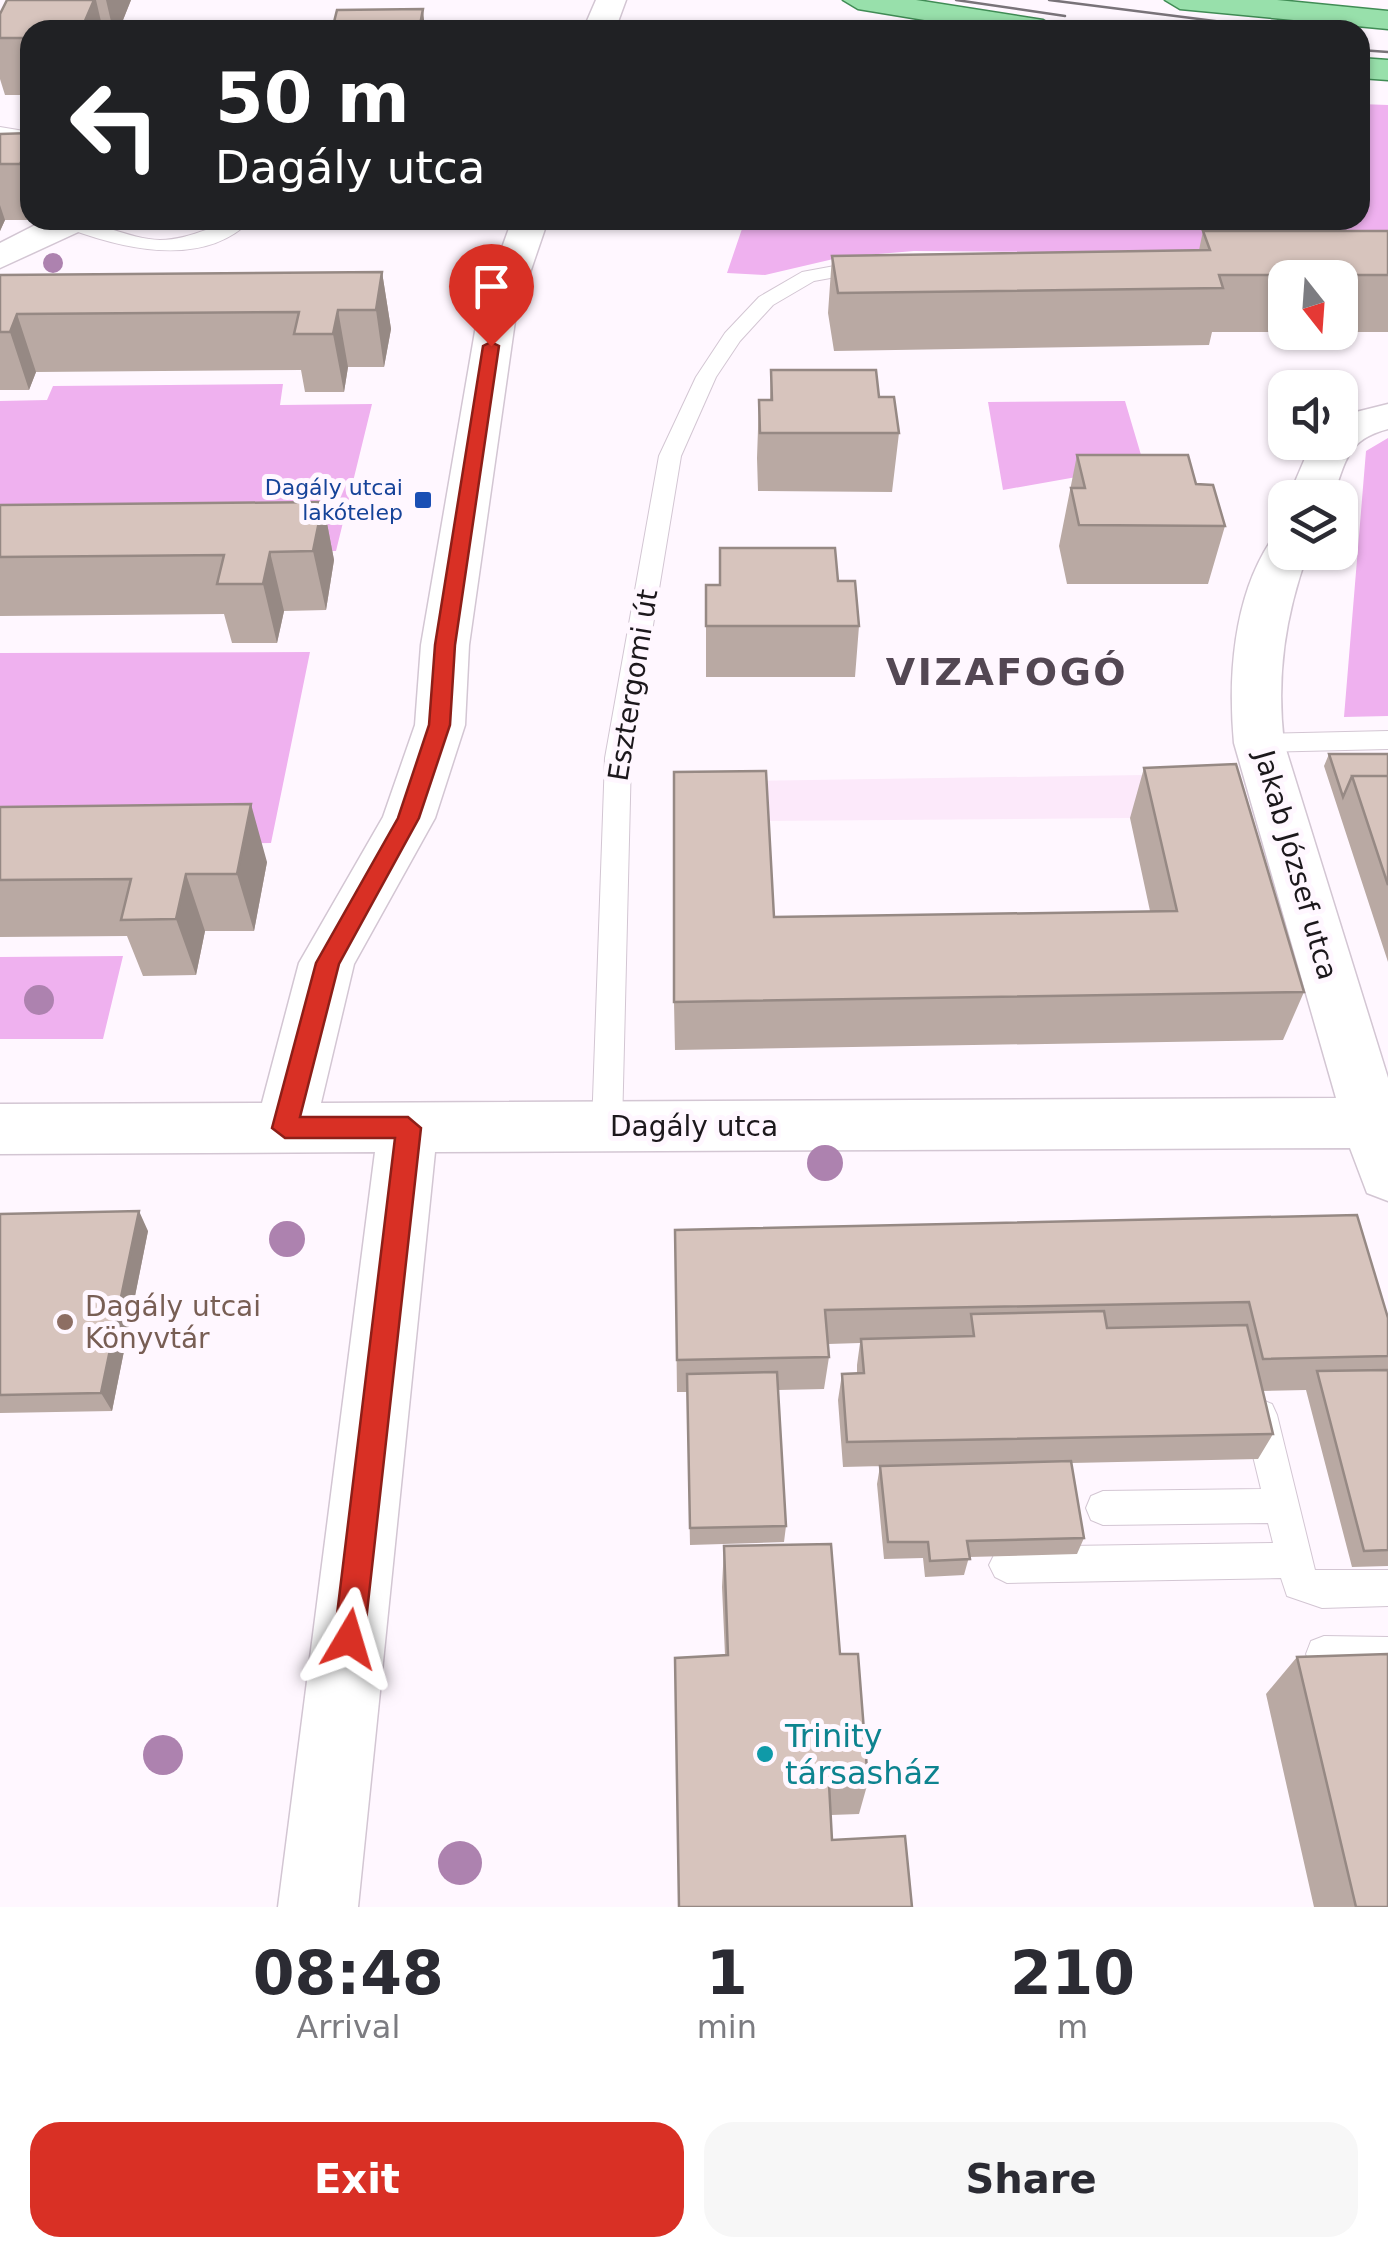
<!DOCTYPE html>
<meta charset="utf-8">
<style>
body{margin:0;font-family:"DejaVu Sans",sans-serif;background:#f7f7f7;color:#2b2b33;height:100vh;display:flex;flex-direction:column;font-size:38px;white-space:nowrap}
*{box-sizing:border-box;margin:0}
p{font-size:32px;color:#7c7c81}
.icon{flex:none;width:55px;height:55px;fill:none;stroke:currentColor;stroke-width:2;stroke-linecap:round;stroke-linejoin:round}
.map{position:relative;height:1907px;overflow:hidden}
.side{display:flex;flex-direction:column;background:#fff;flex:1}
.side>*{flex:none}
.hud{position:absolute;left:20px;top:20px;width:1350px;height:210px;border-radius:30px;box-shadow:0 2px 8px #0004;background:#202124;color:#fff;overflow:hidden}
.needle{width:65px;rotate:163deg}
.fabs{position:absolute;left:1268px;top:260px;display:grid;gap:20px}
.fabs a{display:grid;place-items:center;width:90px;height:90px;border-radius:20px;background:#fff;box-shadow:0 2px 8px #0004;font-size:50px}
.pin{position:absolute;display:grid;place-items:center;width:85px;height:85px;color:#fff;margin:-102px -42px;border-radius:50% 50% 50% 0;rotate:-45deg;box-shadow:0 0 10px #0007}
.pin .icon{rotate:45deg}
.me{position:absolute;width:110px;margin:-55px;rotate:7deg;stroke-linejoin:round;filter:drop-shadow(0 0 8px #0008)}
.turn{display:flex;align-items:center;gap:35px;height:210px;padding:0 30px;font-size:45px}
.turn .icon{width:130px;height:130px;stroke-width:2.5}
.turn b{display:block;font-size:70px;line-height:85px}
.eta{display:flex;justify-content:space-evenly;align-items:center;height:170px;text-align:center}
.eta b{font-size:60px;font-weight:700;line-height:70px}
.primary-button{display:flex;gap:20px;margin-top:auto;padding:20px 30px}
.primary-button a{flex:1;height:115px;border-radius:30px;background:#d93025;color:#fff;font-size:40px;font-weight:700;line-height:115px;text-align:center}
.primary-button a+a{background:#f7f7f7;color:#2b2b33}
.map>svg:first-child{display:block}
.industrial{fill:#fce9fa}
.green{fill:#efb1ef}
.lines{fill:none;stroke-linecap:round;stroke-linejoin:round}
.service-casing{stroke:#d3c6d3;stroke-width:2}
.minor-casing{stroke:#d3c6d3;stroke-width:3}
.primary-casing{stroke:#408c55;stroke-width:3}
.service{fill:#fff;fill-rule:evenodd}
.minor{fill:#fff;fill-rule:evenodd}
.primary{fill:#98e0ab;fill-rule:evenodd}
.tram{stroke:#797379;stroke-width:2.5}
.tree{fill:#ad82af}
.wall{fill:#b9a9a3}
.shaded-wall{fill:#968984}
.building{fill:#d7c4bd;stroke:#968984;stroke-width:2.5}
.route{fill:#d93025;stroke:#8d1f18;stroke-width:2.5}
.transit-dot{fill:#1a4fb4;stroke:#fff7ff;stroke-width:4}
.education-dot{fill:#8d6e63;stroke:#fff7ff;stroke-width:4}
.culture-dot{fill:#0f9aa8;stroke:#fff7ff;stroke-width:4}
.labels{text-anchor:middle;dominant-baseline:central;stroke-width:10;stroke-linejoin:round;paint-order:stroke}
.far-transit-label{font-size:22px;fill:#164399;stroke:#fff7ff;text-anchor:end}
.street-label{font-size:28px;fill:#1c181c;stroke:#fff7ff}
.education-label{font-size:28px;fill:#785e54;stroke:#fff7ff;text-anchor:start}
.near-culture-label{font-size:32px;fill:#0d838f;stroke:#fff7ff;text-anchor:start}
.district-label{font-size:38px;font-weight:bold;letter-spacing:2.5px;fill:#534753;stroke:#fff7ff}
</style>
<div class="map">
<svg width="1388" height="1907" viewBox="0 0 1388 1907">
<rect width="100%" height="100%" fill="#fff7ff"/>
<path class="industrial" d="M1208,774L1219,815L1130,818L764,821L676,782Z"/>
<path class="green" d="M1360,104L1388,105V254L914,251L842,257L765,275L727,273L745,220H1360Z
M283,384L280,405L372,404L336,551L0,555V401L47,400L53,386Z
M1125,401L1144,465L1003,490L988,402Z
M1388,438V716L1344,717L1366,451Z
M310,652L271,843L0,845V653Z
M123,956L103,1039H0V957Z"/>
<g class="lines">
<defs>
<path id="service" d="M0,127L30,132V142L0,137Z
M67,220C98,220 127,239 160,240C193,240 219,220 251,220C203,269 123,249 67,228Z
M867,260L876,266L874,270L814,281L773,305L740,341L716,377L681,456L631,758L622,1127L617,1136L607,1139L597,1136L592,1127L605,758L659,456L696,377L725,333L759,297L802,272Z
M1388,731V749L1259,752L1247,743L1259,734Z
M1260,1399L1272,1404L1277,1415L1315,1570H1388V1606L1322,1608L1287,1596L1281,1578L1007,1583L995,1577L989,1565L995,1553L1007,1547L1273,1543L1268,1523L1103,1525L1091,1520L1086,1508L1091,1496L1103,1491L1261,1489L1243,1415L1248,1404Z
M1324,1636L1388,1637V1673L1324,1672L1311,1667L1306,1654L1311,1641Z"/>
<path id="minor" d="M596,0H626L615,30H583Z
M45,220H92L87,228L0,268V243Z
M512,220H548L516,314L469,645L465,725L435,818L354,964L321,1103L1336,1098L1234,743C1228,678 1233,599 1270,542L1285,538V552H1308C1285,616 1276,676 1284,743L1388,1078V1201L1367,1193L1350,1148L435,1152L358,1907H278L375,1152L0,1154V1104L262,1103L299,963L383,817L415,725L421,645L478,314Z
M1388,404V429C1346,440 1347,460 1332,498H1288L1312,442H1340V416Z"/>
<path id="primary" d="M843,0H916L1043,20L1059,30H985L858,9Z
M1165,0H1277L1388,11V29L1180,9Z
M1360,58L1388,60V80L1360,78Z"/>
</defs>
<use href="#service" class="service-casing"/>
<use href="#minor" class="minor-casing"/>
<use href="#primary" class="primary-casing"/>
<use href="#service" class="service"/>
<use href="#minor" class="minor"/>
<use href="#primary" class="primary"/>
<path class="tram" d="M956,0L1065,16
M1049,0L1286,30
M1360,50L1388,52"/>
</g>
<g class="tree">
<circle cx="53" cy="263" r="10"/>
<circle cx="39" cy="1000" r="15"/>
<circle cx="825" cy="1163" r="18"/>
<circle cx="287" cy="1239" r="18"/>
<circle cx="163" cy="1755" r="20"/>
<circle cx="460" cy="1863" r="22"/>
</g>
<path class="wall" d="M7,0H131L119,30H30V95H5L0,79V14Z
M30,133V220H37H5L0,231V134Z
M1203,231H1388V332H1340V278H1285V332H1212L1209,345L834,351L828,313L832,256L1199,250Z
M382,272L391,329L384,367H348L344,392H305L301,370L36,372L29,390H0V275Z
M771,370L879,397L899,433L892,492L758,491L757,458L759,400H770Z
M1077,455L1196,484L1225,526L1208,584H1067L1059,546Z
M323,502L334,560L326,610L284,611L277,643H232L224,614L0,616V505Z
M720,548L838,581L859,626L855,677H706V585H719Z
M1329,754H1388V962L1324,766Z
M1144,768L1304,992L1283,1040L675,1050L674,1002L774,917L1150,911L1130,818Z
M0,807L267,862L254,931H205L196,975L143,976L127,936L0,937Z
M0,1214L148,1231L112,1411L0,1413Z
M675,1230L1388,1318V1566L1352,1567L1306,1390L1262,1391L1273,1434L1258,1459L1071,1463L1084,1538L1077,1554L969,1557L964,1575L925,1577L923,1558L884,1559L877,1484L880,1466H882L843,1467L838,1400L842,1374H857V1365L860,1343L828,1344L829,1357L824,1389L778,1390L786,1526L784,1542L690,1545L687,1392H677Z
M724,1546L840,1654L868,1782L859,1814L831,1815L679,1907L725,1655L722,1587Z
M1297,1657L1388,1907H1314L1266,1694Z"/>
<path class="shaded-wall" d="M94,0H96L103,30H81Z
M106,0H131L119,30H113Z
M423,9L425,30H419Z
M30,143V196L20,164Z
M0,205L5,220L0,231Z
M382,272L391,329L384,367L376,310Z
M338,310L348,367L344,392L333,334Z
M17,314L36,372L29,390L10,332Z
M323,502L334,560L326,610L313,551Z
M270,552L284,611L277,643L263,584Z
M251,804L267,862L254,931L237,874Z
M186,874L205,931L196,975L176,919Z
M139,1211L148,1231L112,1411L101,1393Z"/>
<path class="building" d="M7,0H94L81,30H30V38H0V14Z
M423,9L419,30H332L337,10Z
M30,133V143L20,164H0V134Z
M1203,231H1388V275H1219L1223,288L838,293L832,256L1210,250Z
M382,272L376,310H338L333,334H294L299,312L17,314L10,332H0V275Z
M771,370H876L879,397H894L899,433H760L759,400H772Z
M1077,455H1188L1196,484L1213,485L1225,526L1079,525L1071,488H1085Z
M323,502L313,551L270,552L263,584H217L224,555L0,557V505Z
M720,548H835L838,581H855L859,626H706V585H720Z
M1329,754H1388V776H1352L1343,797Z
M1236,764L1304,992L674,1002V772L766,771L774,917L1177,911L1144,768Z
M1352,776H1388V885Z
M251,804L237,874H186L176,919L121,920L131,879L0,880V807Z
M139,1211L101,1393L0,1395V1214Z
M1357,1215L1388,1318V1356L1263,1359L1249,1302L825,1310L829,1357L677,1360L675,1230Z
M1104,1311L1107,1328L1247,1325L1273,1434L847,1442L842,1374L864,1373L861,1339L974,1336L971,1314Z
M1388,1370V1550L1364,1551L1317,1371Z
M777,1372L786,1526L690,1528L687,1374Z
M1071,1461L1084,1538L967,1541L970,1559L930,1561L928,1542H888L880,1466Z
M831,1544L840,1654H858L868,1782L829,1784L832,1840L905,1836L912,1907H679L675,1658L728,1655L724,1546Z
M1388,1654V1907H1356L1297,1657Z"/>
<path class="route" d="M491,342L499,346L455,645L450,725L419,818L339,964L300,1117H408L421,1128L364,1639L360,1650L349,1654L339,1650L334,1639L395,1138H285L272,1128L316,963L398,818L429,725L435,645L483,346Z"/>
<rect class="transit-dot" x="413" y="490" width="20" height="20" rx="5"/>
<circle class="education-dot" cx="65" cy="1322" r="10"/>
<circle class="culture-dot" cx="765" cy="1754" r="10"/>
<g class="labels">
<g class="far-transit-label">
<text x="403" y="487">Dagály utcai<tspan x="403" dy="25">lakótelep</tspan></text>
</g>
<g class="street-label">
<text transform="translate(633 685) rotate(-81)">Esztergomi út</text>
<text transform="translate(1296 865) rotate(74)">Jakab József utca</text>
<text x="694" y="1126">Dagály utca</text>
</g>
<g class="education-label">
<text x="85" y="1306">Dagály utcai<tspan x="85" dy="32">Könyvtár</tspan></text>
</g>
<g class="near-culture-label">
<text x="785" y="1736">Trinity<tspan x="785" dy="37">társasház</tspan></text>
</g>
<g class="district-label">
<text x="1007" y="672">VIZAFOGÓ</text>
</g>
</g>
</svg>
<div class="fabs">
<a><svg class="needle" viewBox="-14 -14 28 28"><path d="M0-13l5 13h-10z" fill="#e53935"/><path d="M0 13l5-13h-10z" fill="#7c7c81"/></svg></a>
<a><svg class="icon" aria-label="sound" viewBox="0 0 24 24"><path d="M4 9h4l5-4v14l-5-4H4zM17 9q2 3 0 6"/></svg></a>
<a><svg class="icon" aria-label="layers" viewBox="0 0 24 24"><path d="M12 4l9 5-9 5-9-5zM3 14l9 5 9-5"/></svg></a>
</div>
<div class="pin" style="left:491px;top:346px;background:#d93025"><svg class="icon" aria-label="arrive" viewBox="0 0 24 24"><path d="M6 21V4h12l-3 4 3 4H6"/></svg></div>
<svg class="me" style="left:349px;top:1639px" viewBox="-20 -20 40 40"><path d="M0-17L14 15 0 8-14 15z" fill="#d93025" stroke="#fff" stroke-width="4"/></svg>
<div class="hud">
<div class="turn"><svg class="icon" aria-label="left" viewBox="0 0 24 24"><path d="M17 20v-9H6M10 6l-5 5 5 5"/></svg><div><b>50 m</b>Dagály utca</div></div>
</div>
</div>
<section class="side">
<div class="eta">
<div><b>08:48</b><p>Arrival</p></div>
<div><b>1</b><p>min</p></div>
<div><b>210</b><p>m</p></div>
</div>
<div class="primary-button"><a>Exit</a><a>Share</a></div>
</section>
